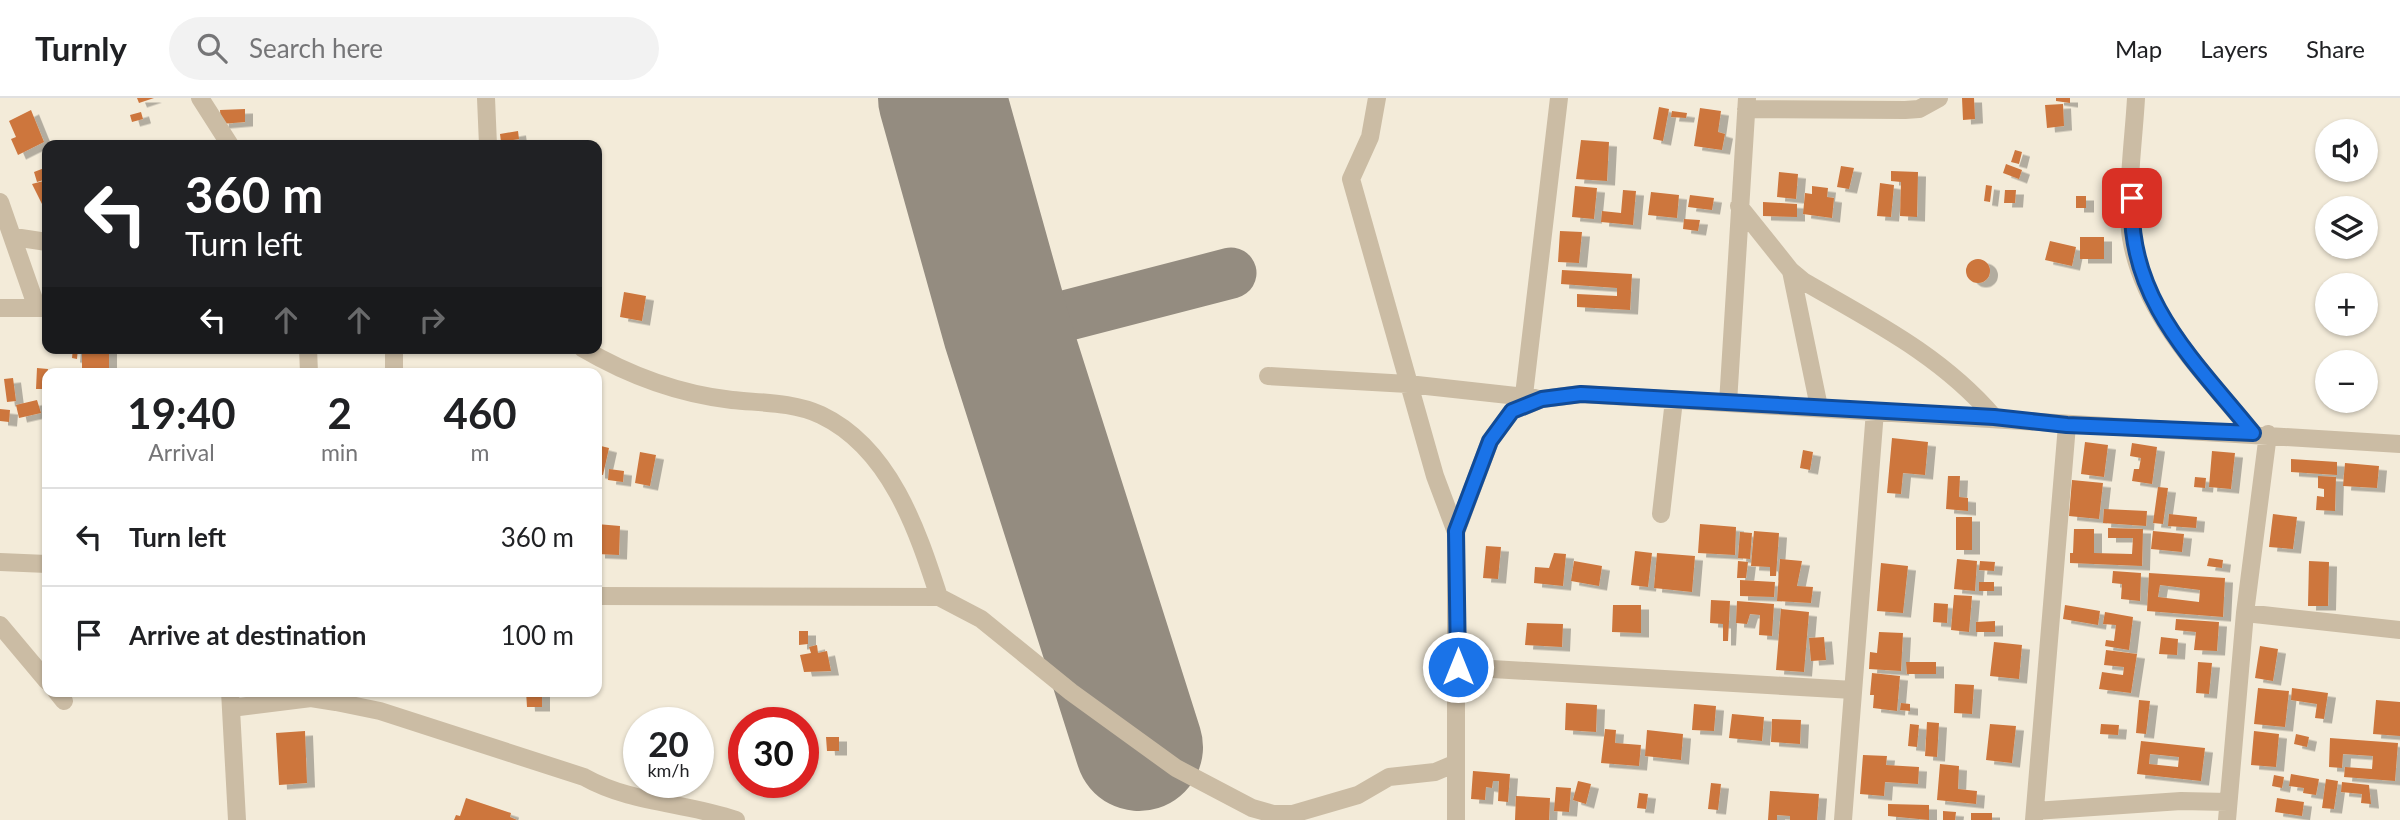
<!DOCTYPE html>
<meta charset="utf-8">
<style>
body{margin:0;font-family:Lato,sans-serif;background:#f2f2f2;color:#202124;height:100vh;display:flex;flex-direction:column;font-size:26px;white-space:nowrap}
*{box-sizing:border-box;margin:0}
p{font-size:23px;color:#757577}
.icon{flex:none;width:38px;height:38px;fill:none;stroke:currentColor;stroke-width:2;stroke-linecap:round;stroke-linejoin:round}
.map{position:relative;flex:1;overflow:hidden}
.drawer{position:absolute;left:42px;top:270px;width:560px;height:329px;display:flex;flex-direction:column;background:#fff;border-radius:14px;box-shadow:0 2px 5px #0004}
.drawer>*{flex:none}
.banner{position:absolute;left:42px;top:42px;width:560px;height:214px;border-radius:14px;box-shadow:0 2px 5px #0004;background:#202124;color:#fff;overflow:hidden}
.tools{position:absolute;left:2315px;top:21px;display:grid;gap:14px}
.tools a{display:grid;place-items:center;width:63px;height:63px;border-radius:50%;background:#fff;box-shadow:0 2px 5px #0004;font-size:35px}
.speed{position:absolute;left:623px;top:609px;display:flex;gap:14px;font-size:35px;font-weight:700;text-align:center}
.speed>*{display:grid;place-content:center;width:91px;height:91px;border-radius:50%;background:#fff;box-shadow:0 2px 5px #0004;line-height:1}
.speed small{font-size:18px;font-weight:400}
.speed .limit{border:10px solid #d22;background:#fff;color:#111}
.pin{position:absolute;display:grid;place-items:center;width:60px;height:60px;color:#fff;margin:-30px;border-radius:14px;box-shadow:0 4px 10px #0006}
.me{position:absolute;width:77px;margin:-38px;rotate:0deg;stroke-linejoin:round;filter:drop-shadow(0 0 5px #0008)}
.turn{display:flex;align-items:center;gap:24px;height:147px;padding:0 28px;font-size:32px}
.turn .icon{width:91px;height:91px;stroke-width:2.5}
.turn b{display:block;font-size:49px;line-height:60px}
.lanes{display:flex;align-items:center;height:66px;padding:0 28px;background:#0003;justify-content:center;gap:35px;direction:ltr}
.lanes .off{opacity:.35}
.eta{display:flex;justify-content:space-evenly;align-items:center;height:119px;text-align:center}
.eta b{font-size:42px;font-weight:700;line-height:49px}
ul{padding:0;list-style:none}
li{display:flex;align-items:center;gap:21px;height:98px;padding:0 28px;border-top:2px solid #e0e0e0}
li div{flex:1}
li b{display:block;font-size:26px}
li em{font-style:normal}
header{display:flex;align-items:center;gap:42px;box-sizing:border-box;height:98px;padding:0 35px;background:#fff;border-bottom:2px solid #e0e0e0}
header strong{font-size:33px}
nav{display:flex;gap:38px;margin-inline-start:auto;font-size:24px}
.search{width:490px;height:63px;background:#f2f2f2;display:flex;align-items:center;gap:18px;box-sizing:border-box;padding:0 24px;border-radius:38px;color:#757577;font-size:26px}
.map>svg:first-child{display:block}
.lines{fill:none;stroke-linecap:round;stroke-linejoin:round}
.taxiway{stroke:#948c80;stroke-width:51}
.runway{stroke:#948c80;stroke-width:128}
.building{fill:#cd763d;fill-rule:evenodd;filter:url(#shadow)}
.minor{stroke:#cbbca4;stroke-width:18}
.route-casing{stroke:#114b97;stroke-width:18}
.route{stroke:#1a73e8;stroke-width:12}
</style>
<header>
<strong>Turnly</strong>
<div class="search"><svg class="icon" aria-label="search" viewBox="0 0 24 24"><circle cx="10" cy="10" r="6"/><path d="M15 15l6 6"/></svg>Search here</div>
<nav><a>Map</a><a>Layers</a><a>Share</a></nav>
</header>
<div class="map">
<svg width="2400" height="722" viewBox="0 0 2400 722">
<defs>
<filter id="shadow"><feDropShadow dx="8" dy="4.5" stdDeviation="0" flood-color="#0004"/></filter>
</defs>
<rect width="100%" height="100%" fill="#f3ebd9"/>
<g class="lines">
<path class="taxiway" d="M1007,233L1231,175"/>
<path class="runway" d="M942,0L1007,233L1139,649"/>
</g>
<path class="building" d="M137,0H154L139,5Z
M1962,0H1974L1975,21L1963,22Z
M2056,0H2070V5L2056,3Z
M2063,6L2064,28L2047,30L2045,7Z
M1659,9L1669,11L1663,43L1653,41Z
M1700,10L1721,13L1718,34L1725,36L1722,52L1694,48Z
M245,11V24L221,26L220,12Z
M31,12L44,44L18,57L11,41L16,39L9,23Z
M1672,13L1687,15L1686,20L1671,19Z
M141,14L143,21L132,24L130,17Z
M518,33L519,41L501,44L500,36Z
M1581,42L1609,44L1607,83L1576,81Z
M2015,52L2022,54L2019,66L2011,64Z
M2006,66L2022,72L2019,81L2003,75Z
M1841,68L1854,70L1849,91L1837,89Z
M47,69V81L37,84L34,74Z
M1891,73L1918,74L1917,119L1900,118L1901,84L1891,83Z
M1779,74L1798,76L1796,101L1777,99Z
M47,82V105L42,106L32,86Z
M1880,85L1894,87L1891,119L1877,118Z
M1986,87L1992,88L1990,104L1984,103Z
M1575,88L1597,90L1594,121L1572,119Z
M1812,88L1828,90L1827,99L1834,100L1832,120L1803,116L1805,95L1812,96Z
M1623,92L1636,93L1633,127L1601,124L1602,113L1621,115Z
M2005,92H2016L2015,105H2004Z
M1651,94L1679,97L1677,120L1648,117Z
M1690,97L1714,100L1712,112L1688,109Z
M2076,98H2086V110H2076Z
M1763,104L1797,106V119L1763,118Z
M1684,121L1700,122L1698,133L1683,131Z
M1560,133L1582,134L1579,165L1558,164Z
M2080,139H2104V161H2080Z
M2050,143L2076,149L2072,168L2045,162Z
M1966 173a12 12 0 1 1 24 0a12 12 0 1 1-24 0Z
M1562,172L1632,176L1630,212L1577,209V196L1617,198V190L1561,186Z
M624,194L646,198L642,223L620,219Z
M73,250H78L77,261L72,260Z
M82,250H109V274H82Z
M37,270L48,271L47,291H36Z
M13,280L16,303L7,304L4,281Z
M37,302L41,315L19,320L16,307Z
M0,311L10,312L9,324L0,323Z
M1892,340L1928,344L1925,377L1903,375L1901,396L1887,395Z
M2085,344L2108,347L2104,379L2081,376Z
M2132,345L2157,349L2152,386L2132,383L2134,371H2139L2141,360L2130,358Z
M597,347L609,350L603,377L597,376Z
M1803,352L1813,354L1810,372L1800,370Z
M2212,353L2235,355L2231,391L2209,389Z
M640,354L656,357L650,388L635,385Z
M2291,361L2337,364V377L2291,374Z
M2345,365L2379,368L2377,390L2343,388Z
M609,371L624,373L623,384L608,382Z
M1948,378H1960L1959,399L1968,400V413L1946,411Z
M2318,378L2336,379L2335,413L2316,412L2317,398L2324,399V391L2318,390Z
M2195,379L2206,380L2205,390L2194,389Z
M2072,382L2103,385L2099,421L2069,418Z
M2158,389L2168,390L2163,426L2153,425Z
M2104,411L2147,413L2146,428L2103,425Z
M2169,416L2197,419L2196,430L2168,428Z
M2273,416L2297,419L2293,451L2269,449Z
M1956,419H1972V452H1956Z
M597,426L620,428L619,457L597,456Z
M1700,426L1736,429L1735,457L1698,455Z
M2108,430L2143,431L2142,468L2070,465V455H2073L2074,431H2094V455L2132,456L2133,440H2108Z
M1754,433L1779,435L1776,478H1770V469L1751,468Z
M2153,433L2184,436L2182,454L2151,451Z
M1740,434L1752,435L1750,461L1738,460Z
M1486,448L1501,449L1498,481L1483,480Z
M1635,453L1652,455L1648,489L1631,487Z
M1554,455L1566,456L1563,488L1534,485L1535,469L1549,470Z
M1657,455L1695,458L1692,494L1654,490Z
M2209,460L2223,462L2222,470L2207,468Z
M1780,461L1802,463L1797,488L1813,489L1811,505L1777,503Z
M1957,461L1977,463L1975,493L1954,491Z
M1574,463L1602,468L1599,488L1571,483Z
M1738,463L1748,464L1746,480H1737Z
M1980,463L1995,464L1994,473L1979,472Z
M2309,463L2329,464L2328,508H2308Z
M1881,465L1908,468L1903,515L1877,513Z
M2113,473L2141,475L2140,503L2121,501L2122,486L2112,485Z
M2149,475L2225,480L2223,519L2147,513ZM2160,487L2200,492L2199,504L2158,499Z
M1740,482L1775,484L1774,499L1740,498Z
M1979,484H1994V493H1979Z
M1954,497L1972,498L1969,534L1951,532Z
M1711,502L1730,503L1728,543H1723V526L1710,525Z
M1737,503L1774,506L1772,538L1759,537L1760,517L1750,516L1747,526L1736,525Z
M1934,505L1948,506L1947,525L1933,524Z
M1613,507H1641V535L1612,534Z
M2065,507L2100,513L2098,527L2063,521Z
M1781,511L1809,514L1804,574L1776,572Z
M2105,514L2133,519L2129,552L2105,548L2106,542L2114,543L2116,527L2103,526Z
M2176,521L2219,524L2217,553L2194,552L2196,534L2175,532Z
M1995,523V534H1976V524Z
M1527,525L1563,526L1562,549L1525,547Z
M799,533H808V546L799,547Z
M1879,534L1903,535L1901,573L1869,571L1870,554L1877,555Z
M1824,539L1826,562L1811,563L1809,540Z
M2161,539L2178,541L2177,557L2159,556Z
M1994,544L2022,547L2019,581L1990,578Z
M817,547L818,555L827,553L831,573L804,574L800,557L811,555L809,549Z
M2260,548L2278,551L2273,583L2255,580Z
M2106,552L2137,556L2131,595L2099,591L2102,574L2123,577L2124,569L2104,567Z
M1906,564H1936V576H1907Z
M2198,564L2212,565L2209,596L2196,595Z
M1872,575L1900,578L1897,613L1873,610L1874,597H1870Z
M1955,586L1974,587L1972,616L1954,615Z
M2258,590L2289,593L2285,629L2254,626Z
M2292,590L2328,595L2324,621L2315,620L2317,606L2291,602Z
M526,593H542V609H527Z
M2139,602L2150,603L2146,636L2136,635Z
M2376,602L2400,604V638L2373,636Z
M1566,605L1597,607L1596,634L1565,632Z
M1901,605L1910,606V613L1900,612Z
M1694,606L1716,608L1714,633L1692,632Z
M1732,616L1764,619L1762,643L1729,640Z
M1772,621L1801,622L1800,646L1771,644Z
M1927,624L1939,625L1937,659L1925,658Z
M1910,626L1919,627L1917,649L1908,648Z
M1990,626L2016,628L2012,665L1986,662Z
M2101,626L2119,627L2118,637L2100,636Z
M1605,631L1616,632L1615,645L1641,647L1639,668L1601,665Z
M1647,632L1683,636L1681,662L1645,658Z
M305,633L307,685L279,687L276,635Z
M2254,633L2279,636L2276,669L2251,667Z
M2296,636L2309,639L2307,649L2294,646Z
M826,639H839V653H827Z
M2330,640L2398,645L2395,683L2344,679L2345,669L2372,671L2373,658L2343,656L2342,670L2329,669Z
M2141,643L2205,650L2201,683L2137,676ZM2150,656L2179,659L2178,669L2149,666Z
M1863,657L1887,658L1886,667L1919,669L1918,686L1885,684L1884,698L1860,696Z
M1940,666L1959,668L1958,691L1977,693L1976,706L1937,702Z
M1473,673L1510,676L1508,704L1498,703L1499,683H1493L1492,690L1486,689L1485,702L1471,701Z
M2291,676L2319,681L2316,697L2303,695L2304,690L2289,688Z
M2274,677L2284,679L2282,690L2272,688Z
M2326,681L2338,683L2334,711L2322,710Z
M1578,683L1591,686L1586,706L1573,702Z
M2342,684L2369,687L2371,706L2361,705L2362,696L2341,694Z
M1711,685L1721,686L1718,712L1708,711Z
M1556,689L1571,690L1569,714L1554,713Z
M1770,693L1819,696L1817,722H1790V718L1777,717V722H1768Z
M1639,695L1648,696L1646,711L1637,710Z
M1516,698L1550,700L1549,722H1515Z
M466,700L511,715L510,719L517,722H454L456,717L460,718Z
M2277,700L2304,704L2302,718L2275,714Z
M1888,706L1929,707V722L1888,718Z
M1943,713L1956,714L1955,722H1943Z
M1971,715H1992V722H1971Z"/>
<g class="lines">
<path class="minor" d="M200,0L230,47
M486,0L488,47
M1377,0L1370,39L1351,81L1435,378L1456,434
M2136,0C2134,39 2125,104 2131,140C2144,218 2205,276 2253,335
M1746,11L1905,12L1919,11L1939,0
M0,104L37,210
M1739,108L1791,173L1803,183C1872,223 1941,257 1994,319
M14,139L47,144
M1791,173L1819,309
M0,210H47
M308,250L309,275
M394,250V275
M582,250C628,277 679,296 732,302C761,305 793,304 821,317C890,350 917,431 939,499
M1268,278L1408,286L1535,300
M1524,297L1559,0
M1728,305L1747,0
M1661,416L1674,302
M0,464L47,466
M597,498L939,499L981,521L1071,594L1176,670L1252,710L1273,716H1293L1358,697L1389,679L1435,674L1454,666
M2245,515L2400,532
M0,527L47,583
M1458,569L1853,592
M56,593L64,603
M230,593L237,722
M231,610L311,600L336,604L380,613L584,679C632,706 685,704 736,722
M2035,713L2181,703L2228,704
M1456,722V434L1490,343L1512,313L1542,301L1581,296L2400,346
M1843,722L1875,313
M2034,722L2067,327
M2227,722L2245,515L2268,336"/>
</g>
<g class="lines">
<defs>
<path id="route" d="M1458,569L1456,433L1490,343L1512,313L1542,301L1581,296L1994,319L2067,327L2253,335C2194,262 2127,201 2132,100"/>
</defs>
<use href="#route" class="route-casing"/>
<use href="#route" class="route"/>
</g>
</svg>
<div class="tools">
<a><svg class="icon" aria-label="sound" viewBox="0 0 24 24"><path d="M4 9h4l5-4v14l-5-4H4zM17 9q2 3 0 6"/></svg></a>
<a><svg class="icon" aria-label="layers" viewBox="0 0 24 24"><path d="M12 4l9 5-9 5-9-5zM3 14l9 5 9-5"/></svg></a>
<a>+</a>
<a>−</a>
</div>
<div class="speed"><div>20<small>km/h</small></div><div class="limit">30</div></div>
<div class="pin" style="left:2132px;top:100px;background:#d93025"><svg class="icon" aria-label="arrive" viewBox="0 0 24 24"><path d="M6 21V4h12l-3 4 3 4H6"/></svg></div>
<svg class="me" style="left:1458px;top:569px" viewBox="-20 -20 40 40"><circle r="17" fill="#1a73e8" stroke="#fff" stroke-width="3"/><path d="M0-11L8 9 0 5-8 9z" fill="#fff"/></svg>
<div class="banner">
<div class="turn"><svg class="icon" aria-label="left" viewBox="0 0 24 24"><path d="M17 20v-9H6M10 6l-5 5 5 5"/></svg><div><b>360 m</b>Turn left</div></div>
<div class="lanes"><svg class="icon" aria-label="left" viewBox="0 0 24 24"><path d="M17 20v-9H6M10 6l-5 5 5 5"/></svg><svg class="icon off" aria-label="ahead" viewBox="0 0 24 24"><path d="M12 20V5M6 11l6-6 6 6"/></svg><svg class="icon off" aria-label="ahead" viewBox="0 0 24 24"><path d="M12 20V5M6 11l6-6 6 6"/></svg><svg class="icon off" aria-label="right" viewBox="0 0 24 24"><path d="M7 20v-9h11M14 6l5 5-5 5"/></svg></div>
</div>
<section class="drawer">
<div class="eta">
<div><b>19:40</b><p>Arrival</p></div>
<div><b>2</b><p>min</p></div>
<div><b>460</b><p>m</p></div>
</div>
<ul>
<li><svg class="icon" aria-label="left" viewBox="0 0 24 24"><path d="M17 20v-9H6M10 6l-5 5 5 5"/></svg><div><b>Turn left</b></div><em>360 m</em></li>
<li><svg class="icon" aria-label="arrive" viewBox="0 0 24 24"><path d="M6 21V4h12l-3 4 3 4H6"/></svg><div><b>Arrive at destination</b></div><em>100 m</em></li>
</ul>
</section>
</div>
